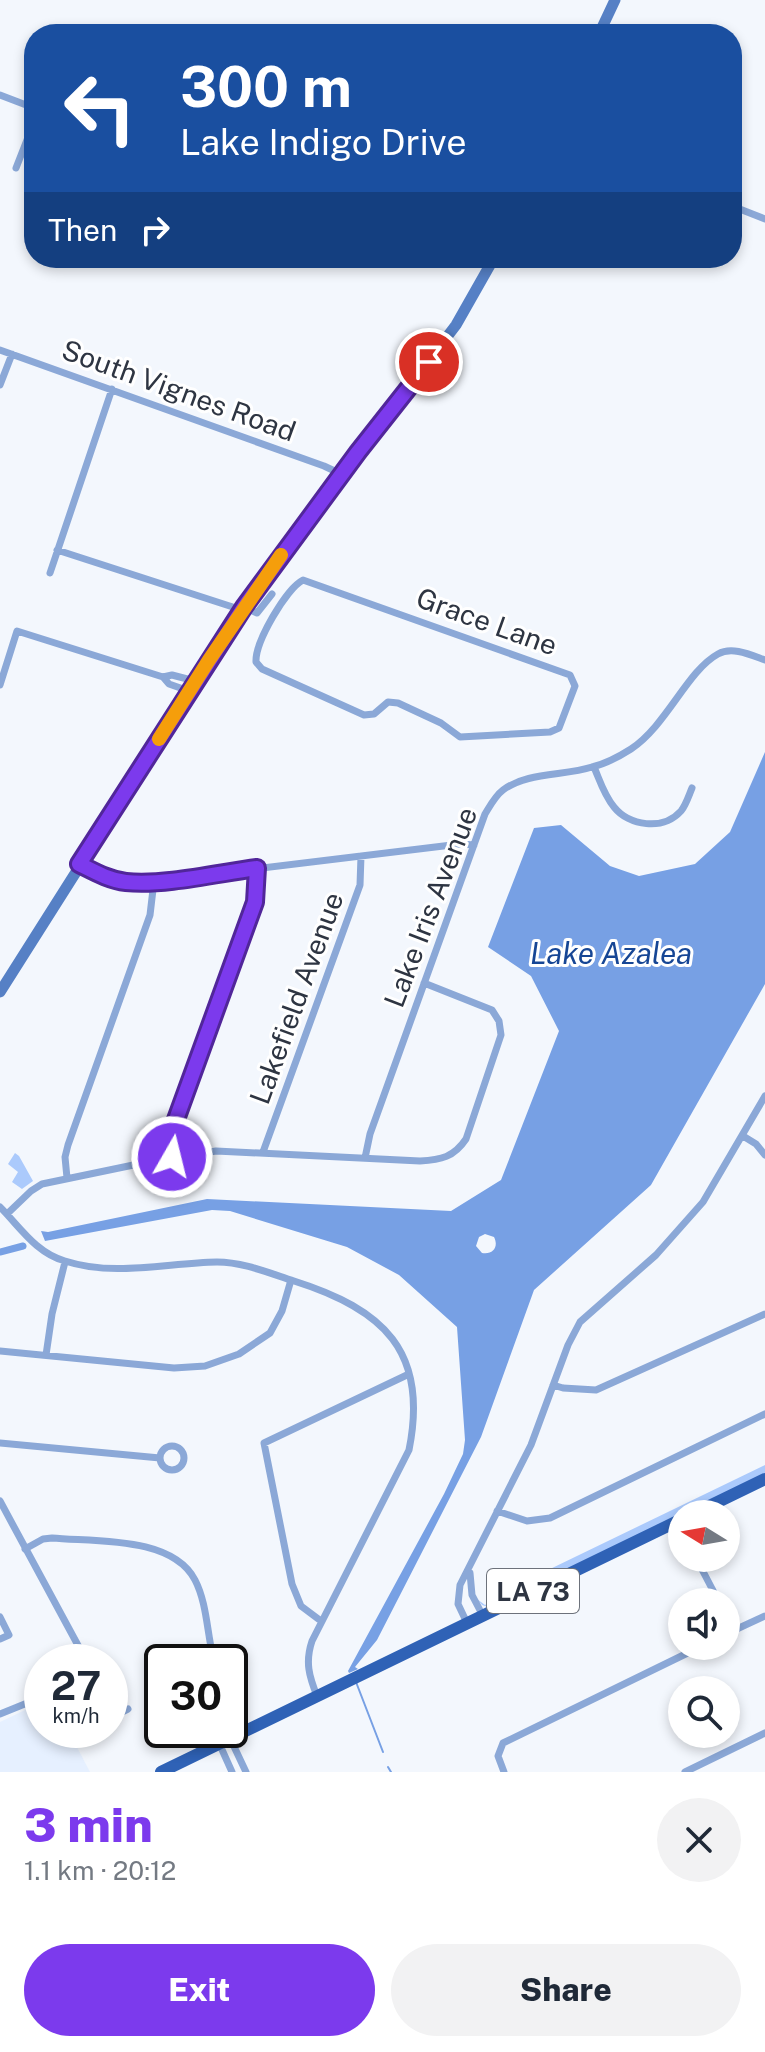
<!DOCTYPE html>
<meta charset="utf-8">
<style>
body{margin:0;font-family:"Public Sans",sans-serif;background:#f2f2f3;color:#1f2937;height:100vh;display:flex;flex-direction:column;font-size:30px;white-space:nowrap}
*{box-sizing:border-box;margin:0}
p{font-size:26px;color:#747a83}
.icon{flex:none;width:44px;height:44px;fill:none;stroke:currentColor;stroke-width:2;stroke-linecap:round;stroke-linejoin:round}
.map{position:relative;height:1772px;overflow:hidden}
.drawer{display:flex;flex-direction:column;background:#fff;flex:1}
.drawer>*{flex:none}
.hud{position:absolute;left:24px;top:24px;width:718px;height:244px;border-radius:32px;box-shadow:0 4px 12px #0003;background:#1a4fa0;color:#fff;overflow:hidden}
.needle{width:52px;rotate:281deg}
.fabs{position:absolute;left:668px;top:1500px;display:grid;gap:16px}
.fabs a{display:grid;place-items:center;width:72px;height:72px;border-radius:50%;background:#fff;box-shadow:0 4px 12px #0003;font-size:40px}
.speed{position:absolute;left:24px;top:1644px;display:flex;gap:16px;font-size:40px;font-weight:700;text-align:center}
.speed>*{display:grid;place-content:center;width:104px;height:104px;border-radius:50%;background:#fff;box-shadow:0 4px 12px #0003;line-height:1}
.speed small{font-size:20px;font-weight:400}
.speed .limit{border:4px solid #111;border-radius:12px;background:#fff;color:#111}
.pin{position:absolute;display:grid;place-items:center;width:68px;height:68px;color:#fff;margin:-34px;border:4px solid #fff;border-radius:50%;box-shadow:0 2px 8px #0007}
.me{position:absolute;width:88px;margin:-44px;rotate:8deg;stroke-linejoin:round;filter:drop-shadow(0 0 6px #0008)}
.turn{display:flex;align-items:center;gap:28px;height:168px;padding:0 24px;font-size:36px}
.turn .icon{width:104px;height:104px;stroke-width:2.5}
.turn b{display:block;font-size:56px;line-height:68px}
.then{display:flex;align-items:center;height:76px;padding:0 24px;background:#0003;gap:16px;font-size:30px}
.round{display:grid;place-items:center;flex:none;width:84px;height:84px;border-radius:42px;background:#f2f2f3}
.headline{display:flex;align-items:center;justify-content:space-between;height:136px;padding:0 24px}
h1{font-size:48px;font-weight:800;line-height:60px;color:#7c3aed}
.cta{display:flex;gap:16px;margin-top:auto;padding:16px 24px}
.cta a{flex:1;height:92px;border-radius:48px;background:#7c3aed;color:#fff;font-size:32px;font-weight:800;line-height:92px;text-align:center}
.cta a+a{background:#f2f2f3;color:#1f2937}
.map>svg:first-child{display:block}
.built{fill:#e6f0ff}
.green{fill:#abcafc}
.water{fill:#77a0e4;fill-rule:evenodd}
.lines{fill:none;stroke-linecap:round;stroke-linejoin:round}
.stream{stroke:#77a0e4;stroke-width:2}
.canal{stroke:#77a0e4;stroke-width:7}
.street{stroke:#8ba8d7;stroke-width:7}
.secondary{stroke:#5680c5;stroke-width:11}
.primary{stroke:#2f62b6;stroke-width:12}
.route-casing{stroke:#51269a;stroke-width:20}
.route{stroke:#7c3aed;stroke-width:14}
.slow{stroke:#f59e0b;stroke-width:14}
.labels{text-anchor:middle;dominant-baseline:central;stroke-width:6;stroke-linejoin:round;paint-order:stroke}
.shield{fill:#fff;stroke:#6d727b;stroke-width:2}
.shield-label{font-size:26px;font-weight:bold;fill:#2e3542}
.street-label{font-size:28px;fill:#2e3542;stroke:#fff}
.water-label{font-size:30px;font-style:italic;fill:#164695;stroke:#fff}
</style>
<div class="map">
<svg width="765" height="1772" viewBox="0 0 765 1772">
<rect width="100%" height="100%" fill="#f3f7fd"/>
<path class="built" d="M42,1702V1730H68L90,1772H0V1722Z"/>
<path class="green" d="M15,1153L19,1156L33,1181L22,1189L12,1182L18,1172L8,1164Z
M765,1465V1475L491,1608L482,1605L477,1599L485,1605L501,1594L516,1591L515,1586Z"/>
<path class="water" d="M765,752V984L651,1185L534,1290L481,1437L377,1640L355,1667L358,1669L349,1673L348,1671L444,1494L463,1454L465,1440L457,1327L399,1275L347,1247L230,1211L212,1210L45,1241L41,1231L48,1232L207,1199L451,1211L501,1180L559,1031L531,976L488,947L534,828L561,825L610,866L639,876L695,864L730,832ZM485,1234L494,1237C499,1247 493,1255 482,1253L476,1246L479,1237Z"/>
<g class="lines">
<path class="stream" d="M356,1682L383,1752
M388,1767L391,1772"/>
<path class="canal" d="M0,1252L23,1246"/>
<path class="street" d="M0,95L34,108
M16,168L34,122
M732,206L765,219
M0,350L324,466L341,474
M0,385L12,354
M57,550L242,610
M50,573L112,389
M303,580L570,675L575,686L559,728L550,732L460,737L441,723L398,703L388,702L374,714L364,715L262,669L256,662C255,642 286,589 303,580Z
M244,607L257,613L272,594
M163,677L169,684L189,691
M0,685L17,631L163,677L172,675L195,681
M594,767C600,781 604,795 614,807C629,826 663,831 681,811C686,805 689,795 692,788
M79,864C107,879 123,882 154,881L460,844L474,845
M743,1136L756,1144L765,1155
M263,1152L360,885L361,856
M172,1157L174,1125L255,902L257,868
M365,1158L370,1134L485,814C490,806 495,796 503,790C527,772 564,776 592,767C605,764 620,756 631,749C667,725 687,671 718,654C732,646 751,655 765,660
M67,1178L65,1157L68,1145L150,915L154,881
M0,1207C20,1227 36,1253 65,1261C115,1277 166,1263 217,1262C243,1262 269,1273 294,1281C383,1309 429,1351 409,1450L312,1641C305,1662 309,1676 317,1696
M7,1214L31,1191L42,1184L143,1163L216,1151L420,1161C441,1160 454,1157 466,1139L501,1035L499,1021L492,1010L424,983
M0,1351L174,1368L205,1366L239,1354L270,1333L282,1311L291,1280
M46,1355L52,1314L65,1262
M553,1385L563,1388L596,1390L765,1314
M0,1443L160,1458
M160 1458a12 12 0 1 1 24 0a12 12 0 1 1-24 0Z
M0,1501L87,1662
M497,1511L527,1521L550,1518L765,1414
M25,1549L43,1539L52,1538C95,1542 172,1536 195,1580C206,1601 207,1629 212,1652L210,1662
M696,1558L719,1602
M470,1573L472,1595L483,1616
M726,1615L734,1630
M0,1617L9,1635L0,1639
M321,1621L301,1606L292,1584L264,1443L409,1374
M467,1623L458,1604L460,1585L531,1445L568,1345L580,1322L656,1255L703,1202L765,1096
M726,1634L765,1616
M0,1714L42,1697
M110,1718L128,1709
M84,1732L88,1730
M230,1738L246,1772
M219,1743L232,1772
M504,1772L498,1756L503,1743L702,1646
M685,1772L765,1733"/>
<path class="secondary" d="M599,34L615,0
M0,992L244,607L302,527L456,325L494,258"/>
<path class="primary" d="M693,1514L765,1479
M161,1772L682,1519"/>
</g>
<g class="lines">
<defs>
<path id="route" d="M172,1157L170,1149L174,1125L255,902L257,868C219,873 164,886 126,882C109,880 95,872 79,864L244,607L358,452L429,362"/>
</defs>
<use href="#route" class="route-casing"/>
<use href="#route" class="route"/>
<path class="slow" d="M159,739L209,660L281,555"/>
</g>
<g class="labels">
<rect class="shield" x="487" y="1569" width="92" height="44" rx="6"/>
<g class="shield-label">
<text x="533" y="1591">LA 73</text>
</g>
<g class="street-label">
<text transform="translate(179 390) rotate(20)">South Vignes Road</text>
<text transform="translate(487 621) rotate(20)">Grace Lane</text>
<text transform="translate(430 907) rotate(-69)">Lake Iris Avenue</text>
<text transform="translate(296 998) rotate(-70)">Lakefield Avenue</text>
</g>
<g class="water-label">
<text x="611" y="953">Lake Azalea</text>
</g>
</g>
</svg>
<div class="fabs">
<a><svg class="needle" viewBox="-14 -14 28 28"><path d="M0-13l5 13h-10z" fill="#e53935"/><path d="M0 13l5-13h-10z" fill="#747a83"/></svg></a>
<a><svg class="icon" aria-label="sound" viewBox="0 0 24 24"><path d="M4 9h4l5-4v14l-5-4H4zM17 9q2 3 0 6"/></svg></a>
<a><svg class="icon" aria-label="search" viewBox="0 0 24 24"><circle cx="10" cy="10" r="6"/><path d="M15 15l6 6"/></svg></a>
</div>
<div class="speed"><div>27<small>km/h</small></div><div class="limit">30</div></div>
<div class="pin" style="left:429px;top:362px;background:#d93025"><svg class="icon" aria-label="arrive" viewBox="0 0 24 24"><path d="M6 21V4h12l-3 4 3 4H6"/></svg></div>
<svg class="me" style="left:172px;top:1157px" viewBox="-20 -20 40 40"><circle r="17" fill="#7c3aed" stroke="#fff" stroke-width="3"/><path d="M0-11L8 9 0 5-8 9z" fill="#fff"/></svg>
<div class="hud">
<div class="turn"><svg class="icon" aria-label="left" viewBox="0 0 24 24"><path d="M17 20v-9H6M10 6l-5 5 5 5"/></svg><div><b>300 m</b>Lake Indigo Drive</div></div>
<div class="then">Then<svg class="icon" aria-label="right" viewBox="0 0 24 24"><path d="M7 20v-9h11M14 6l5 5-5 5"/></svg></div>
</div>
</div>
<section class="drawer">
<div class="headline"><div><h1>3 min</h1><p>1.1 km · 20:12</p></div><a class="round"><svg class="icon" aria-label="close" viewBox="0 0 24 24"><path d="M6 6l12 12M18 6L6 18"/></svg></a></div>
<div class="cta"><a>Exit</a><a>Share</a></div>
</section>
